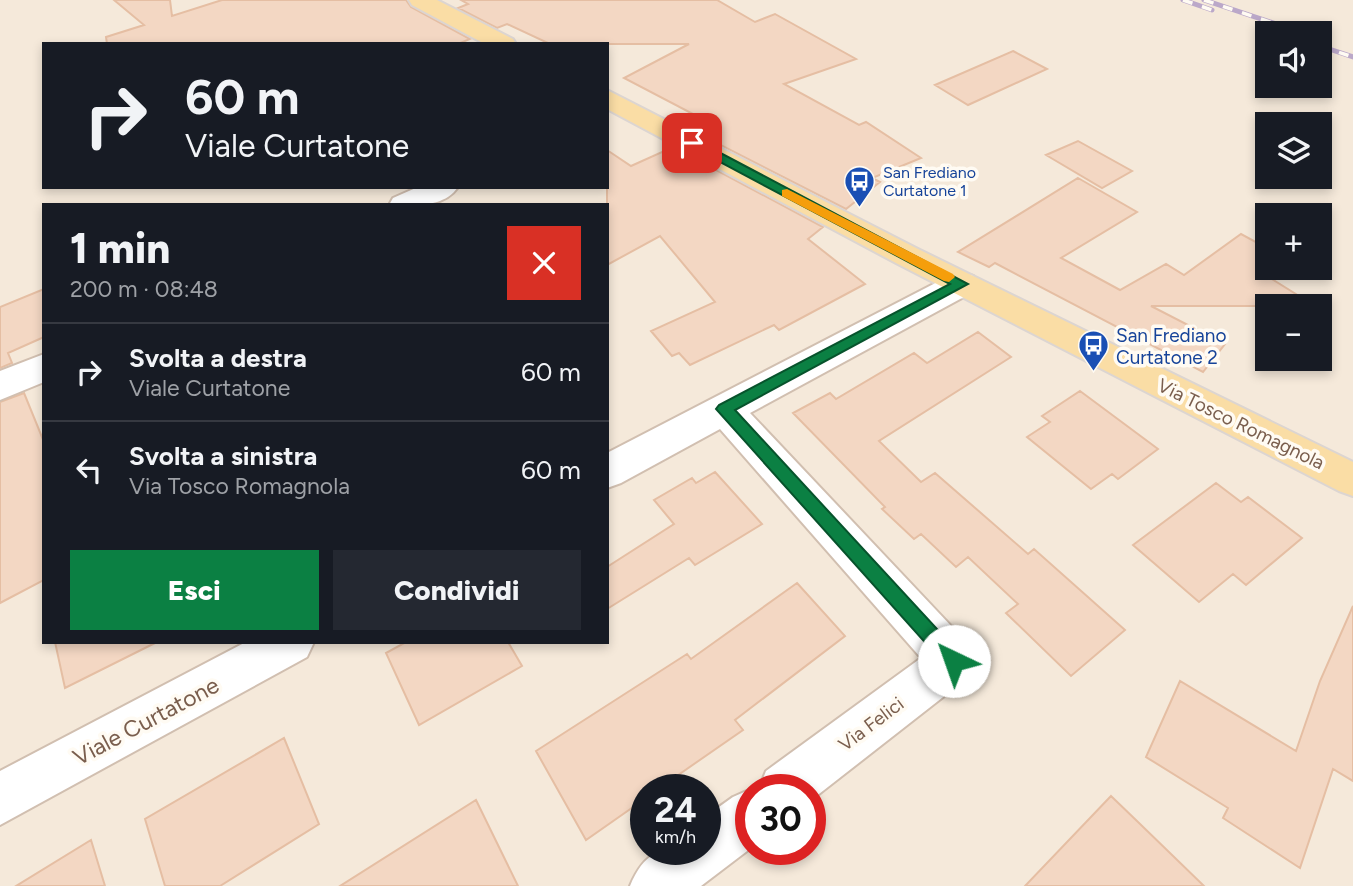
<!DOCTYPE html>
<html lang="it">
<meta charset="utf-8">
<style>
body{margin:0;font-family:Figtree,sans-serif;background:#242831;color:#f1f3f6;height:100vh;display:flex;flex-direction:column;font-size:26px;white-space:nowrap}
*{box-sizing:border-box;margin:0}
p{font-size:23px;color:#9ea1a6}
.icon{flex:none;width:38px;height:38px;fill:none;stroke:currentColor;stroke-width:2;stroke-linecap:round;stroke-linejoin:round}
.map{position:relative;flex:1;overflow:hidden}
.panel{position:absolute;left:42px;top:203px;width:567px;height:441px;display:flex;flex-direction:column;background:#171b24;border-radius:0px;box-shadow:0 4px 10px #0003}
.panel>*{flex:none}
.banner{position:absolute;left:42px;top:42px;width:567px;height:147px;border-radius:0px;box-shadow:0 4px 10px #0003;background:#171b24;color:#f1f3f6;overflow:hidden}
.tools{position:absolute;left:1255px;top:21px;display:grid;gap:14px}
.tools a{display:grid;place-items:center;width:77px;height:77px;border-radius:0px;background:#171b24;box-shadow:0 4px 10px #0003;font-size:35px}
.speed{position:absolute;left:630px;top:774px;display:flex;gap:14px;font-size:35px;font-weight:700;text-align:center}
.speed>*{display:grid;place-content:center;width:91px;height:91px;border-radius:50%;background:#171b24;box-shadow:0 4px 10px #0003;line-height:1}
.speed small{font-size:18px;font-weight:400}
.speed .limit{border:10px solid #d22;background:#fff;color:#111}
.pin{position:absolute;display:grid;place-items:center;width:60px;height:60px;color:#fff;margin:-30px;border-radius:14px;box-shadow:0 4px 10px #0006}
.me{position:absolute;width:77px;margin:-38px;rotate:318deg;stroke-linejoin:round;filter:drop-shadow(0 0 5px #0008)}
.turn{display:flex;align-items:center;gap:24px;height:147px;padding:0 28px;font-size:32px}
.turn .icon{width:91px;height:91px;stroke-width:2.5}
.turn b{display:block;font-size:49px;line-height:60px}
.round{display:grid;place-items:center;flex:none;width:74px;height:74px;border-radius:0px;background:#242831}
.head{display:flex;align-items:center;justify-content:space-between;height:119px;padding:0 28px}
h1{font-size:42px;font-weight:800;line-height:52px}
.button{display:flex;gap:14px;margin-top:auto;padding:14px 28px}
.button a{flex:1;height:80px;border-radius:0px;background:#0b8043;color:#fff;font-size:28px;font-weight:800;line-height:80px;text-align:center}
.button a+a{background:#242831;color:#f1f3f6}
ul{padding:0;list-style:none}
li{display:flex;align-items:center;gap:21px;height:98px;padding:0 28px;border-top:2px solid #363941}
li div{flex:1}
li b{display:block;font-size:26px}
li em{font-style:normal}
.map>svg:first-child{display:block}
.residential{fill:#f5e9da;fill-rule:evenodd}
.building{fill:#f3d7c3;stroke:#e5bea3;stroke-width:2}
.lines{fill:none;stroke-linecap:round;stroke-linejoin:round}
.minor-casing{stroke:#d1bfb0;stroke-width:4}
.primary-casing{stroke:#dcd5d1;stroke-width:4}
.minor{fill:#fff;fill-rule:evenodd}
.primary{fill:#fadda5;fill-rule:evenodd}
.rail-casing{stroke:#bba8c9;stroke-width:5}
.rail{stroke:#fffbf3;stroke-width:3.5;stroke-dasharray:10;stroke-linecap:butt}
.route{fill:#0b8043;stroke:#07532c;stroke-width:2}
.slow{fill:#f59e0b}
.labels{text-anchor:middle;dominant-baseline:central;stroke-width:7;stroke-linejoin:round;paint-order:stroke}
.far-transit-label{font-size:16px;fill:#164399;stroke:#fffbf3;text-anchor:start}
.transit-label{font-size:19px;fill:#164399;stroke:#fffbf3;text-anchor:start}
.street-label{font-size:19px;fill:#7a5e4d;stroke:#fffbf3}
.near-street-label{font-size:23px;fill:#7a5e4d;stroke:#fffbf3}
</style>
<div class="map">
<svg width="1353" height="886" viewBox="0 0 1353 886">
<rect width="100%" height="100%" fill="#fdf7ec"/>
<path class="residential" d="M0,0H1353V886H0ZM1267,33H1320V86H1267ZM44,44H607V187H44ZM1267,124H1320V177H1267ZM44,205H607V642H44ZM1267,215H1320V268H1267ZM1267,306H1320V359H1267ZM646,789H705V849H646ZM751,789H810V849H751Z"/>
<path class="building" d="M114,0H170L172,16L222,0H406L411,7L470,39L458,44H107L106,37L144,25Z
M461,0H717L755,22L775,14L856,59L784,84L859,125L866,122L921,158L872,178L880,182L846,209L699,134L716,126L624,78L689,44H550L507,24L497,28L458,8L468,4Z
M1013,51L1047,69L968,105L935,85Z
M1078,141L1132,171L1102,188L1046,155Z
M673,147L823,227L808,239L865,284L779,330L774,325L690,365L679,353L672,356L651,331L715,302L660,236L607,265V150L631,166Z
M1078,178L1137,212L1061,258L1120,290L1166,264L1184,275L1241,234L1267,248V276L1315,306H1151L1225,344L1203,372L995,263L989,267L958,252Z
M44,289V337L8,353L12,363L0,368V307Z
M978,332L1011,357L879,441L921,482L935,473L1028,554L1034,549L1125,630L1071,676L1006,613L1018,604L968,557L956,567L921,534L914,539L882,509L885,507L793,413L830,393L836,399L914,353L927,363Z
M1080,391L1158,449L1118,479L1112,474L1091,489L1027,437L1050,422L1042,416Z
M24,393L44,442V580L0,603V402Z
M715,472L762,524L695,565L689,558L607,609V567L674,524L654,500L692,478L696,483Z
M1216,483L1241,502L1248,497L1302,538L1246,585L1233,574L1199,602L1133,545Z
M797,583L845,636L735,720L743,730L658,789H646V798L586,840L536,751L687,654L691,659Z
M1353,606V781L1333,769L1300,868L1223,818L1228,808L1146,757L1180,681L1296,751L1320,681Z
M55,642H157L65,688Z
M406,642H508L522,666L419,725L386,653Z
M284,738L319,824L220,886H165L145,819Z
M1111,796L1138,822L1204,886H1025Z
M476,800L518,886H340Z
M91,840L105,886H16Z"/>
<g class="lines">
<defs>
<path id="minor" d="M418,187H458C443,209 412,205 389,205L393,198Z
M961,273L973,276L977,284L973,292L750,413L970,646L977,661L970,676L810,801V789H759L766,771L921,658L720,429L621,483L607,488V453L949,276Z
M44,354V382L0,400V371Z
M246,642H314L307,657L0,825V771Z
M751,789V848L701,886H630C647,845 666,849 705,849V817L733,797Z"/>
<path id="primary" d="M409,0H437L513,39L516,44H485L412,5Z
M607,90L918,249L1353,462V496L1339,491L896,263L607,109Z"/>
</defs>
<use href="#minor" class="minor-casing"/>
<use href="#primary" class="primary-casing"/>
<use href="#minor" class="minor"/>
<use href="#primary" class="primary"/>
<defs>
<path id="rail" d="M1183,0L1212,10
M1204,0L1303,33
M1320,46L1353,57"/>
</defs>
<use href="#rail" class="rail-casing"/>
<use href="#rail" class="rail"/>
</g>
<path class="route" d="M688,140H696L968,284L735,410L961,655L963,661L961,667L954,670L947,667L716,409L719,405L950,284L688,145Z"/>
<path class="slow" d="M787,189L953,274L955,277L949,282L944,281L782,196V190Z"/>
<defs>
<symbol id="bus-pin" viewBox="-11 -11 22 30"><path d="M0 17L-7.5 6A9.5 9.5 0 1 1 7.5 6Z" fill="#1a4fb4" stroke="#fffbf3"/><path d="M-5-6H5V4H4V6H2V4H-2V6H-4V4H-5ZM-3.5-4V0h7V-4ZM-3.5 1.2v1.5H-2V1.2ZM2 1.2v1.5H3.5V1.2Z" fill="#fff"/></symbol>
</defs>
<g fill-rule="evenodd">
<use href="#bus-pin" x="842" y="164" width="35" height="47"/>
<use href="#bus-pin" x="1076" y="328" width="35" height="47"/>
</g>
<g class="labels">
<g class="far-transit-label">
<text x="883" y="172">San Frediano<tspan x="883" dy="18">Curtatone 1</tspan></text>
</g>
<g class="transit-label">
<text x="1116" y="335">San Frediano<tspan x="1116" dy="22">Curtatone 2</tspan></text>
</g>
<g class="street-label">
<text transform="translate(1241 424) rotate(26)">Via Tosco Romagnola</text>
<text transform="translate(871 724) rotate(-37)">Via Felici</text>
</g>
<g class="near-street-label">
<text transform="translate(146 721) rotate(-28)">Viale Curtatone</text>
</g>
</g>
</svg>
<div class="tools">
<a><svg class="icon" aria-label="sound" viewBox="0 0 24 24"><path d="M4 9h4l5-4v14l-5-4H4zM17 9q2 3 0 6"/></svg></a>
<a><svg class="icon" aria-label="layers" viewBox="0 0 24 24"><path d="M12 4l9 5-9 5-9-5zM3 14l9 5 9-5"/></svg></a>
<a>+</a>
<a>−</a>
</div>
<div class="speed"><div>24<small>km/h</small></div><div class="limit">30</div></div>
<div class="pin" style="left:692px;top:143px;background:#d93025"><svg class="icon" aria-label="arrive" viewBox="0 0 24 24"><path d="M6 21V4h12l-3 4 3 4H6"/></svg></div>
<svg class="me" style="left:954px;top:661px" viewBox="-20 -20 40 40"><circle r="19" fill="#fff"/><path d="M0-13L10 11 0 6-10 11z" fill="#0b8043"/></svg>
<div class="banner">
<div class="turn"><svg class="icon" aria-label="right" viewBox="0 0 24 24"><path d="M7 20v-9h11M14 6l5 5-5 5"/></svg><div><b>60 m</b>Viale Curtatone</div></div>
</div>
<section class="panel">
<div class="head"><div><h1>1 min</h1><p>200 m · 08:48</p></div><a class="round" style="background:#d93025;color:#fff"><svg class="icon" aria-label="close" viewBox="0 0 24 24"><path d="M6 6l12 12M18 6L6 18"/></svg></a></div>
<ul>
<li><svg class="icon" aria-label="right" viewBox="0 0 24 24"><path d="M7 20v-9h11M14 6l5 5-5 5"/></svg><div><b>Svolta a destra</b><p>Viale Curtatone</p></div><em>60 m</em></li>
<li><svg class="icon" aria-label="left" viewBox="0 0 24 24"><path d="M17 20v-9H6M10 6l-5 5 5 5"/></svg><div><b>Svolta a sinistra</b><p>Via Tosco Romagnola</p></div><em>60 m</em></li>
</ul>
<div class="button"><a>Esci</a><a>Condividi</a></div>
</section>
</div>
